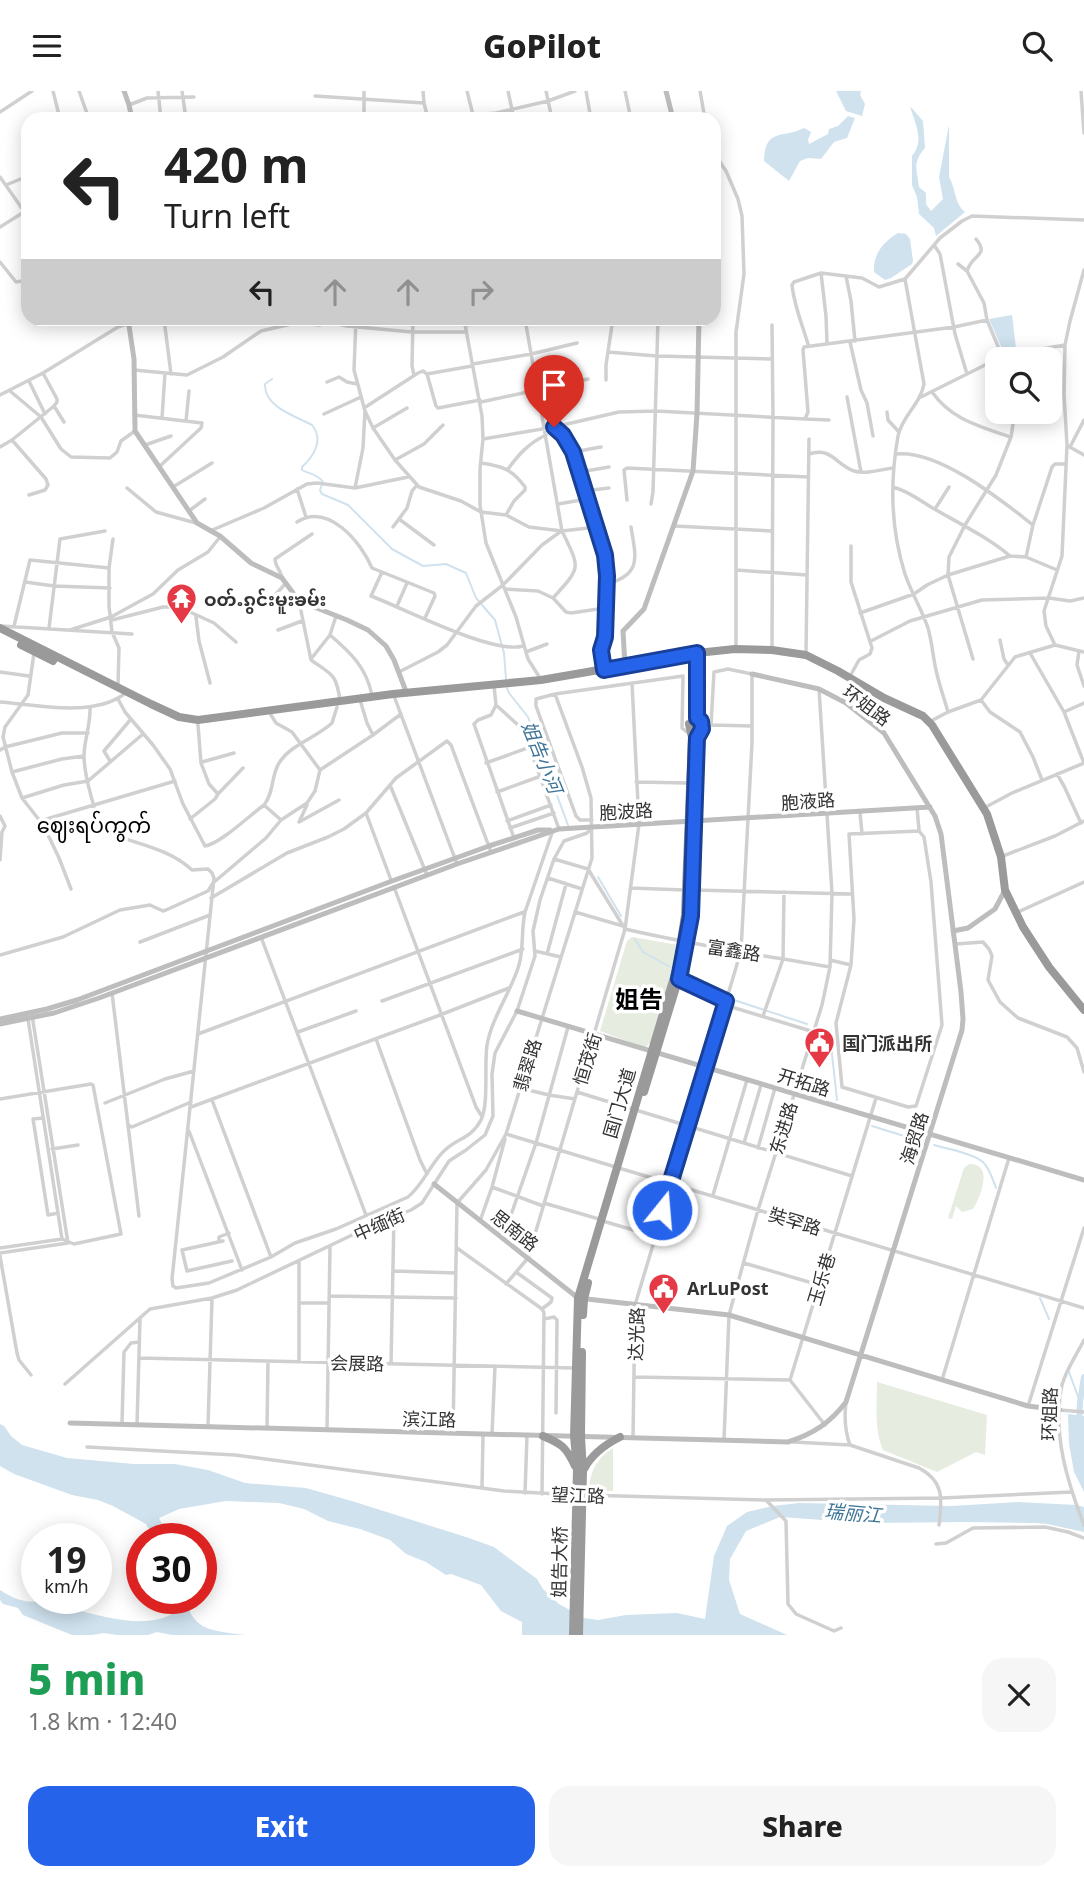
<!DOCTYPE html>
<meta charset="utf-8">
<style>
body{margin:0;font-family:"Noto Sans","Noto Sans SC","Noto Sans Myanmar",sans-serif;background:#f6f6f6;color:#222;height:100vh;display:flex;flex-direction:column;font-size:26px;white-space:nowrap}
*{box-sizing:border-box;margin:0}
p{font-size:23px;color:#767676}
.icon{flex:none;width:38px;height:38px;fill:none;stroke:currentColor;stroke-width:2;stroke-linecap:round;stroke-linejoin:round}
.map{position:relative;height:1544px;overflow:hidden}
.details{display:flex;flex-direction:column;background:#fff;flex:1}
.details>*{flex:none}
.guide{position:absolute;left:21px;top:21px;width:700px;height:214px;border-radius:21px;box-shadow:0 4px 18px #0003;background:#fff;color:#222;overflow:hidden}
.controls{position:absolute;left:985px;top:256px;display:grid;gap:14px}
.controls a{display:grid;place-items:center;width:77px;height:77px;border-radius:14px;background:#fff;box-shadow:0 4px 18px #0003;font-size:35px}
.speed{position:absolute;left:21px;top:1432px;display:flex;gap:14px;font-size:35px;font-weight:700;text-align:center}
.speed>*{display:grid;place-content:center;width:91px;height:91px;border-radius:50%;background:#fff;box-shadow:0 4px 18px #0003;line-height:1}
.speed small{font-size:18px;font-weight:400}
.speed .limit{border:10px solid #d22;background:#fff;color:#111}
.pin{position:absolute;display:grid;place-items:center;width:60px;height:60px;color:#fff;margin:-72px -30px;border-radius:50% 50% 50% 0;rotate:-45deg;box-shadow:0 0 7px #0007}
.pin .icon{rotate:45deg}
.me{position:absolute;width:77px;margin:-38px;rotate:17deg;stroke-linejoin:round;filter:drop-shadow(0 0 5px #0008)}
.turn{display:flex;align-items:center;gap:24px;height:147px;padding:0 28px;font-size:32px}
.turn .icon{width:91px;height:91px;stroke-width:2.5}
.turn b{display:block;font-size:49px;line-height:60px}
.lanes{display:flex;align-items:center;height:66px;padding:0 28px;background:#0003;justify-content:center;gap:35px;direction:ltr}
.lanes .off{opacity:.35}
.round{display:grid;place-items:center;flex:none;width:74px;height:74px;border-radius:21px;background:#f6f6f6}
.summary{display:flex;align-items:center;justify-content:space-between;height:119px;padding:0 28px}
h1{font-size:42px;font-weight:800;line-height:52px;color:#1e9e55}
.cta{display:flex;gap:14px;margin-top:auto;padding:14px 28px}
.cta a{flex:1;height:80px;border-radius:21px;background:#2563eb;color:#fff;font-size:28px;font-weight:800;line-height:80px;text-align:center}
.cta a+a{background:#f6f6f6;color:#222}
header{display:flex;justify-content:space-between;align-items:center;height:91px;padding:0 28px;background:#fff;font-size:32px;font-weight:800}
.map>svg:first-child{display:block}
.green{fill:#e6ecdf}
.water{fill:#cfe2ee}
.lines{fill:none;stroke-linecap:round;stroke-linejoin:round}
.stream{stroke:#cfe2ee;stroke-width:2}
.river{stroke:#cfe2ee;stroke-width:6}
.street{stroke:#d0d0d0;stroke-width:3.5}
.secondary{stroke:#bdbdbd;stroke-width:5}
.highway{stroke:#9a9a9a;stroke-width:8}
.route-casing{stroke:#184099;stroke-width:18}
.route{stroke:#2563eb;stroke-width:12}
.labels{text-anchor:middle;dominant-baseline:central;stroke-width:7;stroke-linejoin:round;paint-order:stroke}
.poi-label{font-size:18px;font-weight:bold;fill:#333;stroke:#fff;text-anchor:start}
.street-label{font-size:18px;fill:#333;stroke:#fff}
.water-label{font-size:19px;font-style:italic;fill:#3f7597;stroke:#fff}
.quarter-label{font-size:21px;fill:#000;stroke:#fff}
.district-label{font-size:24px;font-weight:bold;fill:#000;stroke:#fff}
</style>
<header><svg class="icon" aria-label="menu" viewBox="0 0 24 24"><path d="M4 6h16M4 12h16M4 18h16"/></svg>GoPilot<svg class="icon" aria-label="search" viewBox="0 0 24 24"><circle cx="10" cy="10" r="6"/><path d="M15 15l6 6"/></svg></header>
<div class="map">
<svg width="1084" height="1544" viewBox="0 0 1084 1544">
<rect width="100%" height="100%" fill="#fff"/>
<path class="green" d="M632,846L678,854L653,949L645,957L600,940L627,850Z
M969,1073C994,1072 981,1105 973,1118L962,1121L956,1115L952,1128L948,1127L964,1077Z
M877,1291L987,1324L985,1364L976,1361L937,1381L883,1359C874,1338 877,1313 877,1291Z
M613,1357V1400H589C589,1381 597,1367 613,1357Z"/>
<path class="water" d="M836,0H861L860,4L865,13L862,25L846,20Z
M910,15L923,30L925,57C912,72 917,78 919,96L926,102V113L931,120L943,108L939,86L949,34V86C956,98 954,112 965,121L936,145L934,137L919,123L917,106L912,94V65C925,49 915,33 910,15Z
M848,25L855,27L847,47L834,51L821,68L808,67L800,70L789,90L764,70C765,36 783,48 804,37L811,41L808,49L809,53L828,43L829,38L838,35Z
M898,142L906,143L910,148L913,170L912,173L891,187L885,189L874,181C873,163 883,151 898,142Z
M1012,224L1016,257L1003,260L989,228Z
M1068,1323L1084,1325V1401L1074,1381L1069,1353Z
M0,1333L4,1335L11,1345L22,1354L67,1367L134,1373H175L208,1379L245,1392L306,1397L355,1411L469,1447L494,1456L537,1488L543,1498L559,1513L584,1527L598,1529L626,1524L677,1522L705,1528L714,1465L727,1435L747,1421L773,1415L799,1412L951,1415L1018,1411L1076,1414L1084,1416V1441L1047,1433L1035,1432L965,1431L865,1432L780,1426L746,1440L730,1468L729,1489L740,1523L787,1544H522V1531L501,1520L481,1494L451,1483L446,1484L426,1471L406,1463L390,1449L360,1438L328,1430L304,1418L279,1412L226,1410L179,1418L159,1427L169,1447H154L146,1433L113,1415L98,1409L72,1404L14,1383L0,1375Z
M0,1499C27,1516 29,1508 56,1512C63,1513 70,1517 77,1519C104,1526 146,1538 172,1523L169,1507H186C191,1541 216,1540 245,1544H172L157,1541L148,1544H117L104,1542L92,1544H72L23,1524L18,1517L3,1513L0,1509Z"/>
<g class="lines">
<path class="stream" d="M272,288L265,293C264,316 295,325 312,334C324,349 314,365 302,376V379C309,383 318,383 323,391L320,399L322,403L348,414L392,458L423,475L446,473L466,482L476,507L495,529L504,562L506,588
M507,597L509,602L528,626L568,734
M598,786L621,825
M635,848L643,861L670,876
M689,886L734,909L807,933
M824,939L830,945L837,1009
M872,1035L920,1050
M934,1054C947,1058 973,1062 983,1071C990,1078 993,1089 996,1097
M1040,1207L1049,1228
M1069,1281L1080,1311"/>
<path class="river" d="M1079,1332L1080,1311L1084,1286"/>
<path class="street" d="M53,0L60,28
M79,0L89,28
M158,0L161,28
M182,0L186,28
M423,0L424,12L428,28
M467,0L474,28
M508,0L514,28
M546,0L552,28
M586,0L591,28
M625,0L631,28
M700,0L705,28
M1081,0L1084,42
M315,5L424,12
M129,14L147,7L194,6
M0,21L32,0
M364,28V0
M460,28L473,24L496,22L548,10L575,0
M28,56L26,57L28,63
M714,62L726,80L738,108L742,125L744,183L736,241V556
M0,86L28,126
M6,94L28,85
M22,117L28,113
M0,136L24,121
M976,148C990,165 972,163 967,180L984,212L987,229L1002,265
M934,154L940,163L955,243L967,283
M0,171L16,191L28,189
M958,173L967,180
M821,182L826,225L827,252
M846,185L851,210L855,250
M905,188L924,293C920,314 902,325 898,345C890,390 891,439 905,483C911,501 922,519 928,537C932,551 933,566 936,579C939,593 944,607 948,621
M164,228L171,283
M413,228L412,275L414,284
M464,228L482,325L483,348L480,378V414L486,452L516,526L528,568L540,587
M525,228L562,440C580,478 582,475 553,507
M465,234L503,228
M772,234L773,327L772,557
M850,251L861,299L867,312L873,345
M808,253C802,233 794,214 792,194L794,191L821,182L862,187L879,196L905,188L940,147L962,130L972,125L1084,129
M608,261L657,265L772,268
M473,273L531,263L577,252
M134,279L187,284L223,266L261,240L300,231L319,234L330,231L347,235L412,241H466
M43,282L57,308V311L54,315L64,331
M427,283L436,315L438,317L480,309
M606,289V274L612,234L610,228
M29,290L45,323
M327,291L339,286L347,291L357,293
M10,300L41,326L61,358L71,366L110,367L117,361L121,350L135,340
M932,301C952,329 979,335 1010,346
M0,304L43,282L118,236L129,232
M847,306L861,381
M921,306L1005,264L1065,254
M481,311L588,288
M364,317L418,282L423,280L427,283L472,275
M365,320L373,337L395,369L419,396L461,410L481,421L506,424L529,436L562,440L597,436
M887,321L888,329L899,341
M324,323L361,306
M134,324L202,332L201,337L160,375
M162,327L165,282
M805,328L829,329
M186,330L189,300
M554,336L563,344L573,361L605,464L607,485L605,546L601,559L604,577
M373,337L407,317
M483,348L554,336L619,321L656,320L805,328L808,321L803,259L804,256L954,236L987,229
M12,349L46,388L48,394L45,399L29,404
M145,354L171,345
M1068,355L1084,364
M0,356L12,349L54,315
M1070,356L1084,329
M573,361L601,356
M809,363C832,356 835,373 854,380C865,384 882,378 893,377
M896,363C938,358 1001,409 1033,434
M395,369L424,353L443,334
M481,372C502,375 512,378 525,396V399L514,410L506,424
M508,378C519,363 529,352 546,344
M580,381L609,376
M173,396L212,372
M893,396C908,400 918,408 931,416C958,432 986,445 1010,465
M127,397L156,421L196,432
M355,397L363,357L365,320L354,279L356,228
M297,398L306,426
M584,400L609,397
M627,409L624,379L627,377L808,386
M558,413L587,408
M651,413L653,401L658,228
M935,418L949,396
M189,420L205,408
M399,428L434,454
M297,431C328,411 361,451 372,477L434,502L435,505L425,527
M674,435L772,440
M393,436L407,417L412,400L417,394
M210,440L264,417L307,393L317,392L355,397L408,386
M113,448L109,477V515L112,541L119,557L118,594
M1026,466L1033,434L1052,376L1055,373H1066
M736,479L807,484
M382,481L371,505C403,517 493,564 523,555
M282,487C281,480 275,475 275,468L312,443
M25,491L54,495L110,497
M607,493C642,483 636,467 631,436
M505,498L538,500L553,507L566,521L571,522L605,517
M299,510L311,569C332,584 336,582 340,609
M267,513L286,492
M397,515L407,492
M860,522L914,503L927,494L948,484L1010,465L1026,466L1057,479
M196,526L199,550L210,592
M112,529L163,516H179L214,532L236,551
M1,535L132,543
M14,535L30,469L109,477
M49,537L60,448L105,440
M70,539L111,526L153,503L178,479L208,461L220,446
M278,539L302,530
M330,544C351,562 366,576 372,604
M1000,549L1004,568L1008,574
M871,550L910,530L982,509L1049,507L1070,510L1084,507
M1055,554L1046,535L1044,520L1062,465L1067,354L1064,303L1065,254L1070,230L1084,179
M1079,560L1077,574L1084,595
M526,561L547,553
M34,562L28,604L5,636L3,646L12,681L22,707L40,730L50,748L59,767L71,798
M806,562L809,348
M1030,562L1064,621L1084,672
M311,568L330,544L336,525
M973,568L948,484L949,466L965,434L996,384L1011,346L1015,320
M0,581L29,585
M399,581L438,561L447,554L476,515L503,494L542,454L560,441
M849,587L859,569L870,563L872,557L851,491V455
M494,595L496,614L518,634L526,647L559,738
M394,605L457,773
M118,608L125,621L153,654L170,678L183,713L205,755C220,753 250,724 264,714C274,702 271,685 279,672C291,653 316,647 332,632L337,616
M981,609L990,621L1020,641L1033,666L1042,689
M0,611C37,614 91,626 123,604
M361,612L367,632L373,644
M496,614L491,624L478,629L474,633L514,747
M90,616C91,633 84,649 84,665C84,683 95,725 104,740C134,753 167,756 192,779L208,778L212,782L214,787L172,1188L173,1195L176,1197L209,1192L271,1166L295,1152L336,1138L408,1106C424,1093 430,1073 444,1060C458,1046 470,1049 481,1029C489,1013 484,975 487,954C492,926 511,901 519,874C524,856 521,839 525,821L552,742
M1064,621L1084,612
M271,624L276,632L292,641L320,679
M929,631L948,621L981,609L1015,566L1055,554L1084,561
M702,642L711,634L752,635
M0,659L5,656L62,642H88
M110,670L104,660L131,628
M202,671L234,662
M486,672L530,656
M12,681L62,668L84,665
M1057,683L1064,695L1081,732
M636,691L688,692
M390,694L427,784
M497,701L541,685
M218,703L243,677
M22,707L64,694L88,690L143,643
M264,714L281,729
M307,714L299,731L339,709
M917,717L919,739
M984,717L1012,702L1084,672
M860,721L862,743
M366,722L391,789
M0,725L5,735L2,741L0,769
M190,728L215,708L218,703L209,693L201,672L198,634
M592,729H580L576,725L536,615V608L555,603L683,585L682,637L688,642
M40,730L175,690
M507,730L551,714
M510,737L554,722
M919,740L924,746L931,791L942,934L916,1015L908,1016L842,996L836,932L851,874L854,828L849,743Z
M1003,765L1055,745L1084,730
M554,768L588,778L625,838C693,854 761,864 830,876
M548,787L582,798
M394,796L476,1016L481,1024
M631,797L684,799
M693,799L852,803
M211,807L287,762L328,746L344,738L366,722L396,687L447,650L451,654L491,761
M575,821L623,835
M1016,822L1084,791
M261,846L366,1124
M140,851L210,824
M956,853L983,851L989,858L992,865L988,889L1000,911L1018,927L1067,946L1077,957L1084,981
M535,860L561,866
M547,863L566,793
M0,864L63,846L120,819L150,814L163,820L166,819L208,800L213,792L266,747L281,729L307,712L315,700L320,679L373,644L401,623
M830,869L851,874
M679,888L725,909
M112,902L128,1034L132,1036L191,1011
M382,910L523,858
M725,914L814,941
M763,925L783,868L784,801
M298,941L356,920
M198,943L524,821
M376,948L420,1069L427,1083
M520,997L549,1004L575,1008
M577,1001L632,1018
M0,1008L91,993L93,994L121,1143L74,1153L62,1148
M212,1009L271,1166
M105,1012L165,988L194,980
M191,1016L440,924L509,897
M639,1020L852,1085
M43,1027L33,1028L34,1034L48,1124L58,1122
M128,1034L139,1125
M189,1040L242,1179
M506,1043L1084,1217
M744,1052L761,994
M758,1057L775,997
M52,1058L78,1054
M492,1096L543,1115
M713,1104L747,989
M544,1112L599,1128
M480,1130L492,1096L505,1048
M606,1131L654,1145
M503,1147L536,1052L568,936
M223,1150L182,1159L187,1180L232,1170
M219,1151V1146L229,1142
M0,1157L62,1148L28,928
M457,1157L542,1218L544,1222L542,1403
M0,1162L68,1152L32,924
M0,1165L17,1262L19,1269L31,1284
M744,1172L819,1194
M393,1180L456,1182
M516,1181L552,1207L551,1211L542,1218
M506,1193L528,1167L625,838L639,733L632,592
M329,1205L456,1207
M299,1212H329
M544,1228L554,1226L557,1229L556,1322
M1084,1249C1077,1263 1066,1279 1062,1294C1052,1342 1067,1390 1084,1434
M139,1267L574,1277
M299,1270V1170
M391,1273L394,1126
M635,1286L790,1289
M790,1289L876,1007
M790,1289L825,1334
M942,1289L1009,1067
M65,1293L150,1218L212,1207L237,1199L371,1135L411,1119L422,1112L449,1070L466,1059L485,1044L493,1025L492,983L495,962L517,920L535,865L533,840L540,809L554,768L564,750L587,742L592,736
M846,1312C844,1327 845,1340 850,1354
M1028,1315L1084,1137
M1060,1319L1084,1321
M122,1332L124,1261L131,1252L139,1251
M137,1334L140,1228
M208,1335L212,1208
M267,1337L268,1270
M327,1339L330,1156
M453,1342L457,1112L486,1079L506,1043L592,767L591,707L582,676L555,603
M492,1343L495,1275
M633,1347L635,1214L741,860L752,652V583L728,578L714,581L711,634
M724,1349L729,1224L758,1119L822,914L830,876L832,802L819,598
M793,1351L850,1354L919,1377C945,1391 942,1409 939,1434
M87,1356L235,1364L504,1400L576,1404
M482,1397L483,1343
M525,1402L527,1344
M584,1404L766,1409L942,1407L1071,1401
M766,1409L786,1430L788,1513L796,1523L834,1540L841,1537
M936,1453L946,1452L973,1437L1045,1436L1068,1441L1084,1447"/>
<path class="secondary" d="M124,0L129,14L132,28
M666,0L673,28
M128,228L134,268L135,340L197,432L220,445L251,472L282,487L299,510L347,529L368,539L386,555L394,569L407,603
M625,575L623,540L644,518L693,380L697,323L699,228
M953,840L968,837L995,818L1005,799
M517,920L1084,1089
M0,928L47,918L77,909L392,790L489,755L538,739H550
M0,933L54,922L99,907L457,773L559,738L930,716
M434,1093L578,1207L729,1224L1028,1315L1060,1319
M70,1332L788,1351C813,1343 830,1332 846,1311L962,939L963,928L961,901L941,743L935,725L884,642L846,612L819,598L752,583"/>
<path class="highway" d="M0,537L151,613L179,626L198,629L393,603L541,589L697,562L735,558L772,559L806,564L838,580L884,607L923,625L932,634L987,723L1001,766L1005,799L1023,836L1049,876L1084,919
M21,554L53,570
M697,562V627
M697,654V647L702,634
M688,846L691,825L693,772
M644,1001L677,893
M583,1224L584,1208L588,1192
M543,1345C562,1353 566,1356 575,1375
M584,1378C592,1363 604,1354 620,1346
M573,1544L577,1378L574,1345L578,1207L677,876L685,824L692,646L689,633
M579,1544L583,1381L581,1345L582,1261"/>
</g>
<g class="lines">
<defs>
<path id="route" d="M554,336L563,344L573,361L605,464L607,485L605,546L601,559L604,579L697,562V627L701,630L702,638L697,647L691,825L679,888L726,910L662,1119"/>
</defs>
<use href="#route" class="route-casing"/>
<use href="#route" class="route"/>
</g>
<defs>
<symbol id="temple-pin" viewBox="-11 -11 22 30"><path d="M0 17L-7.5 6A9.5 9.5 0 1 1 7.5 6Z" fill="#e63946" stroke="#fff"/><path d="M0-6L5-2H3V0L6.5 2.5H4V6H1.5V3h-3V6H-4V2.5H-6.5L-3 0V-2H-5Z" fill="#fff"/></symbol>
<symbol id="civic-pin" viewBox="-11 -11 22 30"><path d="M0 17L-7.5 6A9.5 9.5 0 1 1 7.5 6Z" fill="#e63946" stroke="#fff"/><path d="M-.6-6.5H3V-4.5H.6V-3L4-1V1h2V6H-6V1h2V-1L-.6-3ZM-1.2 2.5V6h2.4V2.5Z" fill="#fff"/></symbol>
</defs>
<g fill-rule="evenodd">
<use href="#temple-pin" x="164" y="490" width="35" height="47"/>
<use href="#civic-pin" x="802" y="934" width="35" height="47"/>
<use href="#civic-pin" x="646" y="1180" width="35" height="47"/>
</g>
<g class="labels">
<g class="poi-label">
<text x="204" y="508">ဝတ်ႉၵွင်းမူးၶမ်း</text>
<text x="842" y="952">国门派出所</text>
<text x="687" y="1197">ArLuPost</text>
</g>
<g class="street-label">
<text transform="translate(867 614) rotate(37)">环姐路</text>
<text transform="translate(808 710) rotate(-4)">胞液路</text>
<text transform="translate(626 720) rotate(-3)">胞波路</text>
<text transform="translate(734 859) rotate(9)">富鑫路</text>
<text transform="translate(587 968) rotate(-73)">恒茂街</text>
<text transform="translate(527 974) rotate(-73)">翡翠路</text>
<text transform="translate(804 991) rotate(17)">开拓路</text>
<text transform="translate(619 1012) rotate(-74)">国门大道</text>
<text transform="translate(783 1037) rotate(-73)">东进路</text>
<text transform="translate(914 1047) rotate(-73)">海贸路</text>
<text transform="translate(795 1130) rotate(17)">奘罕路</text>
<text transform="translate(379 1133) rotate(-24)">中缅街</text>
<text transform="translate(515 1139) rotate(38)">思南路</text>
<text transform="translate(821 1188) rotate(-73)">玉乐巷</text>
<text transform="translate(636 1243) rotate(-88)">达光路</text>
<text transform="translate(357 1272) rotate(1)">会展路</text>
<text transform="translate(1049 1323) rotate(-88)">环姐路</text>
<text transform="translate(429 1328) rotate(1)">滨江路</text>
<text transform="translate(578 1404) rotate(2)">望江路</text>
<text transform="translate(559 1471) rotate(-89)">姐告大桥</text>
</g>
<g class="water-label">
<text transform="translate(542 666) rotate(68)">姐告小河</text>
<text transform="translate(853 1422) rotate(5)">瑞丽江</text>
</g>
<g class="quarter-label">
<text x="94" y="734">ဈေးရပ်ကွက်</text>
</g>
<g class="district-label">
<text x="639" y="907">姐告</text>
</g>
</g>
</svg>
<div class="controls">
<a><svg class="icon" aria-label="search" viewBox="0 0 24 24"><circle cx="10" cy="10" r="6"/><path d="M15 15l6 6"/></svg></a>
</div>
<div class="speed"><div>19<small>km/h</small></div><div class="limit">30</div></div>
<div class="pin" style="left:554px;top:336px;background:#d93025"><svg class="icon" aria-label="arrive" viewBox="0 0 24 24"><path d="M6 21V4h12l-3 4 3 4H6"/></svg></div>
<svg class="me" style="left:662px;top:1119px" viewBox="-20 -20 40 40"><circle r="17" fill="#2563eb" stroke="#fff" stroke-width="3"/><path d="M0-11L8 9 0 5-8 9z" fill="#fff"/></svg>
<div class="guide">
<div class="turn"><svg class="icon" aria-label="left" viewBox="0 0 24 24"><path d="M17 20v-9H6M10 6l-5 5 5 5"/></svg><div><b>420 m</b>Turn left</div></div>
<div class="lanes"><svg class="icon" aria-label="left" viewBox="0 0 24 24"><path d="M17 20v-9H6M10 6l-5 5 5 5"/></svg><svg class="icon off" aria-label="ahead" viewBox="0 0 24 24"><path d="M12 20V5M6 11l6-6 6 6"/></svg><svg class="icon off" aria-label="ahead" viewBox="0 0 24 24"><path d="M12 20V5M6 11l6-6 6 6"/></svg><svg class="icon off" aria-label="right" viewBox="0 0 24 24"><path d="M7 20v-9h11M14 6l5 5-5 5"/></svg></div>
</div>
</div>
<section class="details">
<div class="summary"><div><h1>5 min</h1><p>1.8 km · 12:40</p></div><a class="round"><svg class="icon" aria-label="close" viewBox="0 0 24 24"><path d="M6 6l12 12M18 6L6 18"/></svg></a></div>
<div class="cta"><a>Exit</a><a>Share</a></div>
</section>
